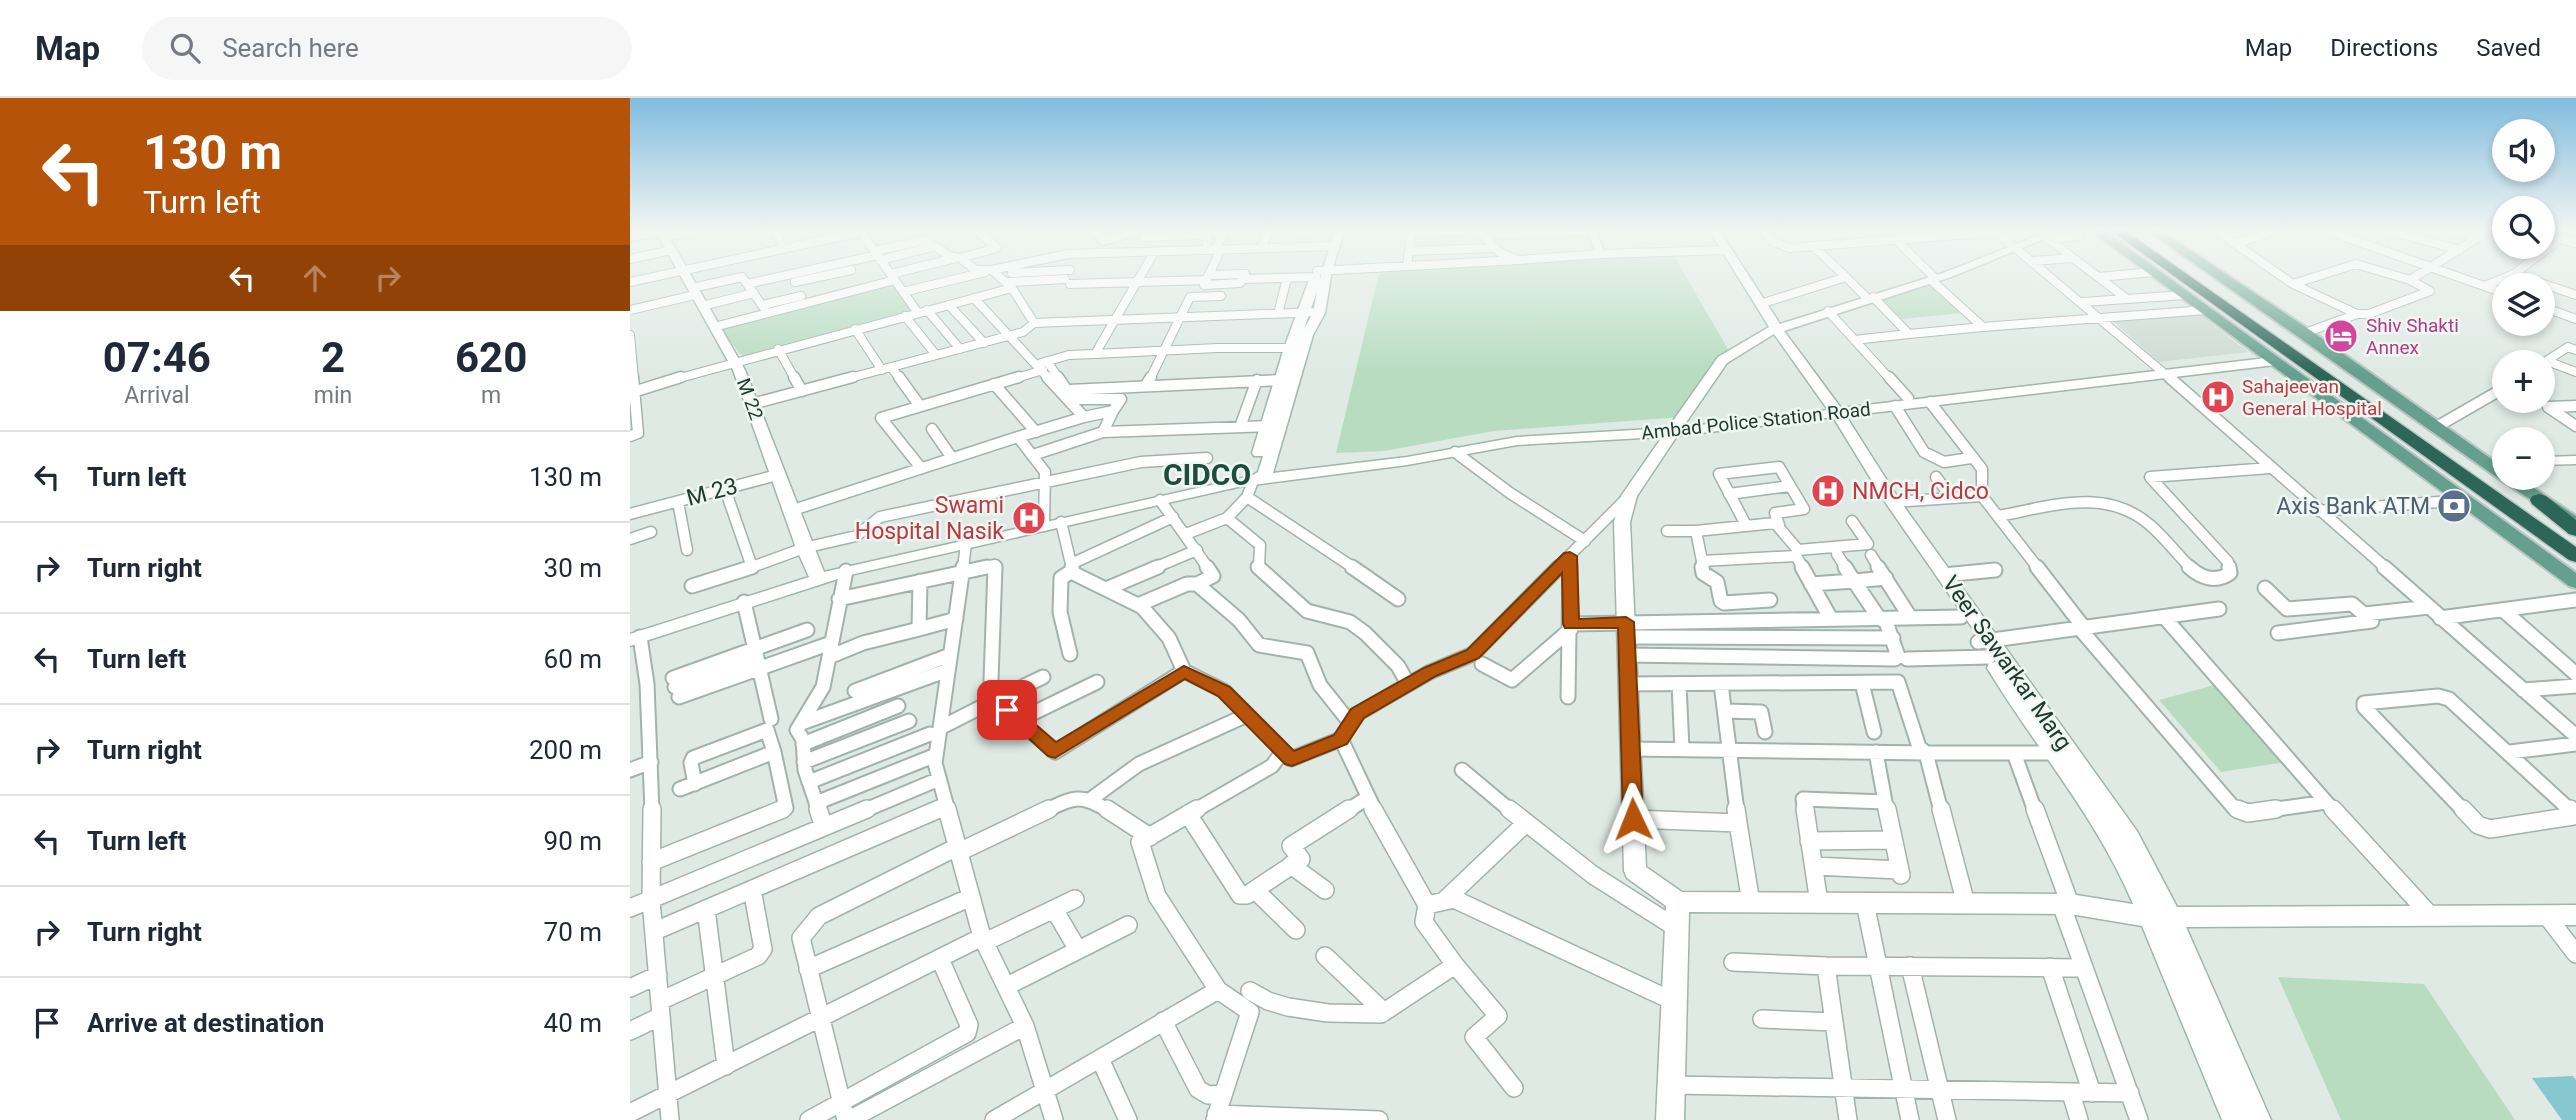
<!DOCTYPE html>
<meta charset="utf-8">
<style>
body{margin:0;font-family:Roboto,sans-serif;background:#f6f6f7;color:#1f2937;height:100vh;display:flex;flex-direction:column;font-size:26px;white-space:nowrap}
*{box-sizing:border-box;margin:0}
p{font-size:23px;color:#747a83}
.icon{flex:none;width:38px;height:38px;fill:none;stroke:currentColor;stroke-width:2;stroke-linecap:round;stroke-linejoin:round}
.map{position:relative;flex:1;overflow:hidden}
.side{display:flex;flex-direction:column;background:#fff;width:630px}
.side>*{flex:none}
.banner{background:#b45309;color:#fff;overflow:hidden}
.tools{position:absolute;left:1862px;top:21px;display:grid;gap:14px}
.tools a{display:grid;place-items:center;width:63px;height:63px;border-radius:50%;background:#fff;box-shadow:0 4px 10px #0003;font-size:35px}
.pin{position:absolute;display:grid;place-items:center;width:60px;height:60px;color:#fff;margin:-30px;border-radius:14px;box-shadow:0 4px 10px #0006}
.me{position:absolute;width:77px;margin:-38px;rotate:358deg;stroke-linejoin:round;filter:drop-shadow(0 0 5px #0008)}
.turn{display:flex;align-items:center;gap:24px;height:147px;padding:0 28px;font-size:32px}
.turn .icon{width:91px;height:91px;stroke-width:2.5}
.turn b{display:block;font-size:49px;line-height:60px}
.lanes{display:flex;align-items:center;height:66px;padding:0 28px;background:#0003;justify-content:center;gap:35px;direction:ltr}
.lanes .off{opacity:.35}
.eta{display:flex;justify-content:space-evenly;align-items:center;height:119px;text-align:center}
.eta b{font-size:42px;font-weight:700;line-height:49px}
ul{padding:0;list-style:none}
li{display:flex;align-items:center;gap:21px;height:91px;padding:0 28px;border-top:2px solid #e0e1e3}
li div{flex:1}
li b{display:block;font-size:26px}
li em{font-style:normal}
header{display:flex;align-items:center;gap:42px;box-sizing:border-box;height:98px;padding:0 35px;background:#fff;border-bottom:2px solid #e0e1e3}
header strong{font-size:33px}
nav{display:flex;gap:38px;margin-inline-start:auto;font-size:24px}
.search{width:490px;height:63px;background:#f6f6f7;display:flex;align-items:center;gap:18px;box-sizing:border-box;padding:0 24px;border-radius:38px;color:#747a83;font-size:26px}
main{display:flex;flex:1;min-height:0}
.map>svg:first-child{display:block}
.built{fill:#cddad4}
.green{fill:#b8dcc0}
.water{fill:#87c8d0}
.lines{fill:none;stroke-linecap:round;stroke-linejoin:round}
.street-far3-casing{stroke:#a2b2ac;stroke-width:10}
.street-far2-casing{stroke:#a2b2ac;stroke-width:13}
.street-far1-casing{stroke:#a2b2ac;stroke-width:17}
.street-casing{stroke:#a2b2ac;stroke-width:20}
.secondary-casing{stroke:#9eb6ac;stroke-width:3}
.primary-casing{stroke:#bcc4c2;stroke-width:4}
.highway-casing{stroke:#bcc4c2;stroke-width:3}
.street-far3{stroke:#fff;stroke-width:8}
.street-far2{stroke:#fff;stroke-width:10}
.street-far1{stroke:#fff;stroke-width:13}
.street{stroke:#fff;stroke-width:17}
.secondary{fill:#fff;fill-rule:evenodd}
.primary{fill:#64a08d;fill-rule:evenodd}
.highway{fill:#2c6657;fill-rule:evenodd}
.route{fill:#b45309;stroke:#753606;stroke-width:2}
.labels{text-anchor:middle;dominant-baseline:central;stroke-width:5;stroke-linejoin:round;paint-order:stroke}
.far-hotel-label{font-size:19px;fill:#b23c85;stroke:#eff7f3;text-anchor:start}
.far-health-label{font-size:19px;fill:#be3a42;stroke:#eff7f3;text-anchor:start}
.far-street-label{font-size:19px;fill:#203a32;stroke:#eff7f3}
.health-label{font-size:23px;fill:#be3a42;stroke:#eff7f3;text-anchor:start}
.street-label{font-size:23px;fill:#203a32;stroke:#eff7f3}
.service-label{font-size:23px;fill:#4e5e75;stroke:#eff7f3;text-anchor:end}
.district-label{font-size:30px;font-weight:bold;fill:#1d4c3e;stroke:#eff7f3}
</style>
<header>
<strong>Map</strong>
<div class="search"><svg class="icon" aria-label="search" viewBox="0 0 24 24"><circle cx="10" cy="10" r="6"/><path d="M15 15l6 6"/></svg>Search here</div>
<nav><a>Map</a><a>Directions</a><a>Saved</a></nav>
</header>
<main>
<section class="side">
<div class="banner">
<div class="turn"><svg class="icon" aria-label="left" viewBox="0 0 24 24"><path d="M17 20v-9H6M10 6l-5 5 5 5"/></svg><div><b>130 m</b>Turn left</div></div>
<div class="lanes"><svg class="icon" aria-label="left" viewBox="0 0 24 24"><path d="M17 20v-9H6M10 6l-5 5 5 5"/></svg><svg class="icon off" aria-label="ahead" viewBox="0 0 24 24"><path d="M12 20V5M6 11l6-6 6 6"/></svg><svg class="icon off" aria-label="right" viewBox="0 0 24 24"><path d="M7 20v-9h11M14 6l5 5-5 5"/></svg></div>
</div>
<div class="eta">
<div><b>07:46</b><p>Arrival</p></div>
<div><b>2</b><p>min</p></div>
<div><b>620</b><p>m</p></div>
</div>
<ul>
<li><svg class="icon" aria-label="left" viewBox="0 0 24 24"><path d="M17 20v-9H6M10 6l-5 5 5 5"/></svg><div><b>Turn left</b></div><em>130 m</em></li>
<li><svg class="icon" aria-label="right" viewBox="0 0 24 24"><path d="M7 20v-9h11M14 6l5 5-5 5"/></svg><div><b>Turn right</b></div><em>30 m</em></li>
<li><svg class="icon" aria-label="left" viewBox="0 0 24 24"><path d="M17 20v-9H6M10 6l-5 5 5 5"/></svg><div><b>Turn left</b></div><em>60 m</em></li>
<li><svg class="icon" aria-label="right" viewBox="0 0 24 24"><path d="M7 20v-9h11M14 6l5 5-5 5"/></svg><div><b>Turn right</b></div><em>200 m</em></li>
<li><svg class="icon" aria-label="left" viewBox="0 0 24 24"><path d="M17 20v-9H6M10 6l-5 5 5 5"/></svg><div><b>Turn left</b></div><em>90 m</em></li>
<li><svg class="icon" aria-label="right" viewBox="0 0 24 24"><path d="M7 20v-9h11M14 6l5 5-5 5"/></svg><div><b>Turn right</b></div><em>70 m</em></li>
<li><svg class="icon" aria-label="arrive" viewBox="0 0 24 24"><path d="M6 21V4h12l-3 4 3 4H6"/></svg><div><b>Arrive at destination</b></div><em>40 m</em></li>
</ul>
</section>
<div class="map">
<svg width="1946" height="1022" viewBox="0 0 1946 1022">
<rect width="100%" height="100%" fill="#dfeae5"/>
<path class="built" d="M1565,213L1618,254L1529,264L1482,222Z"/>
<path class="green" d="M1043,156L1099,253L1085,262L1052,319L864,333L754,353L706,355L750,171Z
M264,184L283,214L113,259L89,230Z
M1302,187L1333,215L1272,221L1251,202Z
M1592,585L1656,664L1591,674L1529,602Z
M1648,879L1794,886L1885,1022H1711Z"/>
<path class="water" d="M1943,978L1946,982V1022H1932L1902,980Z"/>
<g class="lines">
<defs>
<path id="street-far3" d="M145,132L153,151
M346,132L367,150L330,160L346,172H362
M463,132L474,143L509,132
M847,132L853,137L982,132
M961,132L971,156L1095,152
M1133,132L1142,143L1159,150L1366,134
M1364,132L1541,281
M1585,132L1663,186L1727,216L1675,235
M1695,132L1874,195
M1755,132L1830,152
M1818,132L1848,139
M674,136L675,132
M853,137L869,154L888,162L971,156
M1413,137L1497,201
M1913,137L1946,145
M0,139L31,133
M34,139L67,132
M514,139L578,137L576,151
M1417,141L1449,138
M1267,143L1305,180
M1605,146L1641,134L1638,132
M631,150L639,132
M585,151L595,132
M245,153L296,142L319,158L330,160
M525,153L465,256L587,250H660
M779,153L866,150
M0,161L41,152
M250,162L306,148
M1403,163L1443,160
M777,168L781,135L848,132
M687,173L888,162
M382,175L440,172
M261,176L326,160
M1884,176L1946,197
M580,177L615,176L610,185L574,187L591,151
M1216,179L1238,201
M1468,179L1524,174
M612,181L686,179
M1780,182L1860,132
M0,184L231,134L288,215
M165,184L221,172
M379,184L435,181
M117,186L247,157
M440,186L577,182
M1663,186L1726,166L1780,182L1800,193L1739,216H1727
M1855,188L1884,176L1930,141
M62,190L112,179L136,213
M382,190L362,172L438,156L705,148
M273,194L355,174
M344,200L419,281
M1453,204L1555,197
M1130,206L1216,179L1184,149
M132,207L171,198
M319,207L354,245
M72,208L124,195
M1913,209L1946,221
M0,212L65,197
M297,212L330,251
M1198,213L1260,281
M648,216L657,180
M275,218L306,257
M84,229L265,182
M1353,229L1576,212
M225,231L252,272
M1279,236L1353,229L1301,182
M0,237L4,281
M1224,242L1279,236L1243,199
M148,251L165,281
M417,263L429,281
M1917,263L1946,274
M411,265L439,257L465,256
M1913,265L1938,249L1946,252
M261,269L270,281
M46,281L382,190L404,225L689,214
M216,281L393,234L404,225
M383,281L413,272
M520,281L560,199L591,198"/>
<path id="street-far2" d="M164,279L172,293
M269,279L290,308
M428,279L443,301H491L483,313
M1259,279L1278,300
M1539,279L1756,470
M364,286L406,334
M516,287L521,279
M439,292L652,282
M0,295L51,279
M1300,304L1352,371V398
M122,306L223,279
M1265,308L1294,354L1314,364L1341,360
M1946,308L1918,309L1946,328
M454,319L483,313L473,334L645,328
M1808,328L1874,290
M610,329L627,282
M302,331L322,360
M0,338L8,335L3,279
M388,339L454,319L417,279
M825,354L880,395L955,443
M403,357L473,334
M291,370L251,320L389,279
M1306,379L1322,400
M623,383L617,399L597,420L630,447L629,470
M95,391L122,469L117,470
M1099,396L1160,388
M617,399L724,470
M530,402L578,470
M48,404L57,452
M1263,404L1352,398L1408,470
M160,413L388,339L415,374L414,428
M1689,413L1835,402
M0,416L147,377
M1368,418C1419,409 1475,388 1520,427C1535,440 1547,456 1561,470
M431,424L442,470
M1116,427L1089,376L1149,369L1174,411L1145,415L1149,427
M1037,433H1066L1072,463
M1066,433L1145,425L1168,452L1238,446L1222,423
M556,436L597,420
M0,441L21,434
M1207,456L1216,470
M1241,457L1249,470
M441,466L543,419
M122,469L174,450L226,438L250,419L511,364L577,360
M333,470L336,446
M349,470L365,467V470
M524,470L567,452
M927,470L999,398
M940,470V458
M1073,470L1072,463L1166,458L1173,470
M1599,470L1598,464L1520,379L1640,370"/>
<path id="street-far1" d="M365,469L361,582L365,602L413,579
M442,469L443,475L512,509L539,540L554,573L594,593L661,661L711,641
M577,469L583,478L567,486L609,522L629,547L677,555L690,587L721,626
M628,469L677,513L720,524L735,535L768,568L778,586
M722,469L768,501
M1072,469L1073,475L1087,484L1091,503L1094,505L1140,502
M1172,469L1201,521
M1248,469L1280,519
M1407,469L1455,531
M1559,469C1571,480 1586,485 1600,475L1599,469
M1754,469L1946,638
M1314,477L1365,472
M1224,483L1256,480
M1181,486L1224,483L1215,469
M62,488L122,469
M1635,490L1657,511L1722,506L1742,523L1648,535
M476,491L528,469
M209,501L357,469
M114,504L141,621
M508,507L557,486H567
M1873,512L1946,576
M1735,516L1799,509
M1535,520L1704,713
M1810,520L1946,502
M941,526L1331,519
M289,531L326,521
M1451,532L1604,710L1612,713
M10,539L17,586L22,713
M996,539L1263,540
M1348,544L1589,511
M440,556L430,514L431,480L442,473
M997,557L1265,561L1268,558L1256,524L1249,520L1224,483
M199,559L233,545L289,531L290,483
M1277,561L1359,559
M852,566L882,582L941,531
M43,580L177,532
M1232,585L1244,634
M998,586L1268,584L1289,649L1296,655H1424
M1049,586L1052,652
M1091,586L1107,713
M45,589L127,560
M1893,592L1946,588
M225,593L320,557
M49,599L201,545
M938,599L940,469
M1095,613L1131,614L1135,634
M389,622L467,584
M172,625L318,572
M310,630L365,602L425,654L554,573
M173,646L268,608
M1000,651L1296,655L1311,713
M1880,654L1946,646
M1384,655L1405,713
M174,664L279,623
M0,672L21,664
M832,672L881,713
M179,684L300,636
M65,686L61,665L63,660L137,632L144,654
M50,691L144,654L156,710L149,713
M461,701L509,666L617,617
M1255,704L1257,713
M186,705L306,657
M189,713L175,672L173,642L167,632L193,589L216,473
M233,713L309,681
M305,713L316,708
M318,713L305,665L333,469
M415,713C444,699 451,695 479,713
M564,713L642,668L653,653
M717,713L737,700
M745,713L711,641L727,616L800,574L843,556L929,469
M1175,713L1173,701L1255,704L1246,654
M1633,713L1696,704
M1834,713L1734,609V605L1808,598L1819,601L1941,713"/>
<path id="street" d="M22,711L21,802L40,1022
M188,711L194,729
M317,711L352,839L395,928L424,1022
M477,711L520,739
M567,711L510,744L527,798L588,892
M743,711L797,807L824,801L1045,904
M879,711L963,777L1048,831
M1106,711L1108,725
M1175,711L1189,805
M1257,711L1271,777
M1311,711L1336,806
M1405,711L1440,806
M1607,711L1618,715L1646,711
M1703,711L1800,817
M1833,711L1848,727L1860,731L1943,718L1940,711
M558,716L610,797H617L671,761L661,748L719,711
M1003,721L1108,725L1121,805
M1179,743L1263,742
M329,754L419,711
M21,764L153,711
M661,767L695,792
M1184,768L1269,772
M625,792L666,832
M814,803L896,725
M1235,805L1280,1022
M1431,806L1509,1022
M0,810L237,711
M76,811L96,968
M424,811L448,852
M1916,817L1946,856
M25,833L309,711
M355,844L445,801
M695,858L754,914
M1103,864L1196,868L1454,870
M825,867L868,918L844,939L884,990
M1196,868L1218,1022
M1280,868L1317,1022
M1420,869L1462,995
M178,871L341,799
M377,888L498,827
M0,890L28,877
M620,893L638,903L658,909L698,915L751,916L825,867L794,824L797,807
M30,903L128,858L133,851L122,791
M1132,921L1204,924
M533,923L568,991L578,997L593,996
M0,933L31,918
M470,961L498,1022
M1042,987L1500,995
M1441,995L1449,1022
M0,1015L352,839
M586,1016L749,1022
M179,1022L337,935L339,927L310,861
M216,1022L171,840L189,818L327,749
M219,1022L395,928
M364,1022L588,892L620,914L585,1022"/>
<path id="secondary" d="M25,132H35L115,272L194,474L621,378L628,374L633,358H624L622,355L654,250L679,182L685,179L690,181L705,132H715L702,172L695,215L683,237L643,375L777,359L887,339L1038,330L1088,259L1139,229L1079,132H1089L1150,226L1313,175L1422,132H1436L1321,179L1154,233L1211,310L1645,259L1651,263L1645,267L1216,318L1270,403L1507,733L1547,809L1946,807V827L1556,829L1641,1022H1592L1512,828L1440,816L1059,814L1054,1022H1026L1036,808L997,780L994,773L984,424L991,398L1032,339L887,347L777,367L608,389L220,477L0,548V536L179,479L166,450L103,272ZM687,193L683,215L674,231ZM1144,236L1198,312L1053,329L1097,265ZM1203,319L1255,404L1366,564L1359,565L1357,570C1405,649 1467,720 1503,806L1440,796L1052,794L1016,769L1000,424L1007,398L1047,338Z
M1946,358V366L1913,367V359Z
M1874,361V369L1859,370L1852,366L1859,362Z"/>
<path id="primary" d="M1460,132H1473L1946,475V490L1939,488Z
M1517,132H1530L1680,232L1874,370V380H1889L1946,418V431L1872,383Z"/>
<path id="highway" d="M1480,132H1494L1946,449V464L1939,462Z
M1909,396L1916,398L1946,422V438L1939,436L1902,406L1900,402L1902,398Z"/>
</defs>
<use href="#street-far3" class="street-far3-casing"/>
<use href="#street-far2" class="street-far2-casing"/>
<use href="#street-far1" class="street-far1-casing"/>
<use href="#street" class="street-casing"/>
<use href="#secondary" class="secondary-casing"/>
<use href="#primary" class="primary-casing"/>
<use href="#highway" class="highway-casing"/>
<use href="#street-far3" class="street-far3"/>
<use href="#street-far2" class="street-far2"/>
<use href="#street-far1" class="street-far1"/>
<use href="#street" class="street"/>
<use href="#secondary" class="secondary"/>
<use href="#primary" class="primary"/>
<use href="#highway" class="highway"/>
</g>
<linearGradient id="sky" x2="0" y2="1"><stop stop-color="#81bcde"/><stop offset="0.48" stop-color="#f1f6f3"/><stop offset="1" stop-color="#f1f6f3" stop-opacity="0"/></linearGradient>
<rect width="1946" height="275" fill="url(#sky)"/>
<path class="route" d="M940,454L947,458L949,521L996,519L1004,524L1013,721L1010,727L1003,729L996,727L993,721L988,530H935L933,526L932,475L849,560L806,578L734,620L717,646L662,668L655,666L588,598L555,581L425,660L418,658L368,612L371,607H383L426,644L554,568L600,589L664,653L704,637L721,611L794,570L837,552L934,455Z"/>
<defs>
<symbol id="hotel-disc" viewBox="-11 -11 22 22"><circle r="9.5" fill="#d1479c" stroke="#eff7f3"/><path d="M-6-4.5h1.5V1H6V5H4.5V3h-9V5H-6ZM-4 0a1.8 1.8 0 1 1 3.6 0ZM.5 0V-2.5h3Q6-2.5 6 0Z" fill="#fff"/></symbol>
<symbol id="hospital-disc" viewBox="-11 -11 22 22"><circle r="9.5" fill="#e0444e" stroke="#eff7f3"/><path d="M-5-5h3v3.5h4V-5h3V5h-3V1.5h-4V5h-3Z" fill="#fff"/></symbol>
<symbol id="bank-disc" viewBox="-11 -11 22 22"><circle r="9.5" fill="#5c6f8a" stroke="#eff7f3"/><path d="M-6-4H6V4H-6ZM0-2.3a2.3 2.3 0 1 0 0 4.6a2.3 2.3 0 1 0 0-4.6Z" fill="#fff"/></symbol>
</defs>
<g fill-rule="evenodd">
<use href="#hotel-disc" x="1692" y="219" width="38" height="38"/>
<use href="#hospital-disc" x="1569" y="280" width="38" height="38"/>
<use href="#hospital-disc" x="1179" y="374" width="38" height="38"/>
<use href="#bank-disc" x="1805" y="389" width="38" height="38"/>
<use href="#hospital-disc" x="380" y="401" width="38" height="38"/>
</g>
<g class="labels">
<g class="far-hotel-label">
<text x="1736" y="227">Shiv Shakti<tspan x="1736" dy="22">Annex</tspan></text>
</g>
<g class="far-health-label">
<text x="1612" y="288">Sahajeevan<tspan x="1612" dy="22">General Hospital</tspan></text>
</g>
<g class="far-street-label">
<text transform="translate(120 301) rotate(70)">M 22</text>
<text transform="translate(1126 323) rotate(-6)">Ambad Police Station Road</text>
</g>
<g class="health-label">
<text x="1222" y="393">NMCH, Cidco</text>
<text x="374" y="407" text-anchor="end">Swami<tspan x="374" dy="26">Hospital Nasik</tspan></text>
</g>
<g class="street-label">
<text transform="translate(82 394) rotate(-15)">M 23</text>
<text transform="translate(1377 565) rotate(55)">Veer Sawarkar Marg</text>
</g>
<g class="service-label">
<text x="1800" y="408">Axis Bank ATM</text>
</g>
<g class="district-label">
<text x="577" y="376">CIDCO</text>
</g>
</g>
</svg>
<div class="tools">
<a><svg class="icon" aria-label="sound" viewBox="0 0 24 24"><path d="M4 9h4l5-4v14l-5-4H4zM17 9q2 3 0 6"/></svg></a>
<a><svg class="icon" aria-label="search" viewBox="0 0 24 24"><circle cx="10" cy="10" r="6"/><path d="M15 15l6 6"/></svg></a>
<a><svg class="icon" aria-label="layers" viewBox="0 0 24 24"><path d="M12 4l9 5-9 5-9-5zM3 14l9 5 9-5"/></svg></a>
<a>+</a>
<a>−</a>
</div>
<div class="pin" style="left:377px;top:612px;background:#d93025"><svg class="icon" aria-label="arrive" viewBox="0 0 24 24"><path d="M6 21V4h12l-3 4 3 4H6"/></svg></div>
<svg class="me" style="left:1003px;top:721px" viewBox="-20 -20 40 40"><path d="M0-17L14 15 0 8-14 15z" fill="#b45309" stroke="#fff" stroke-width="4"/></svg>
</div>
</main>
